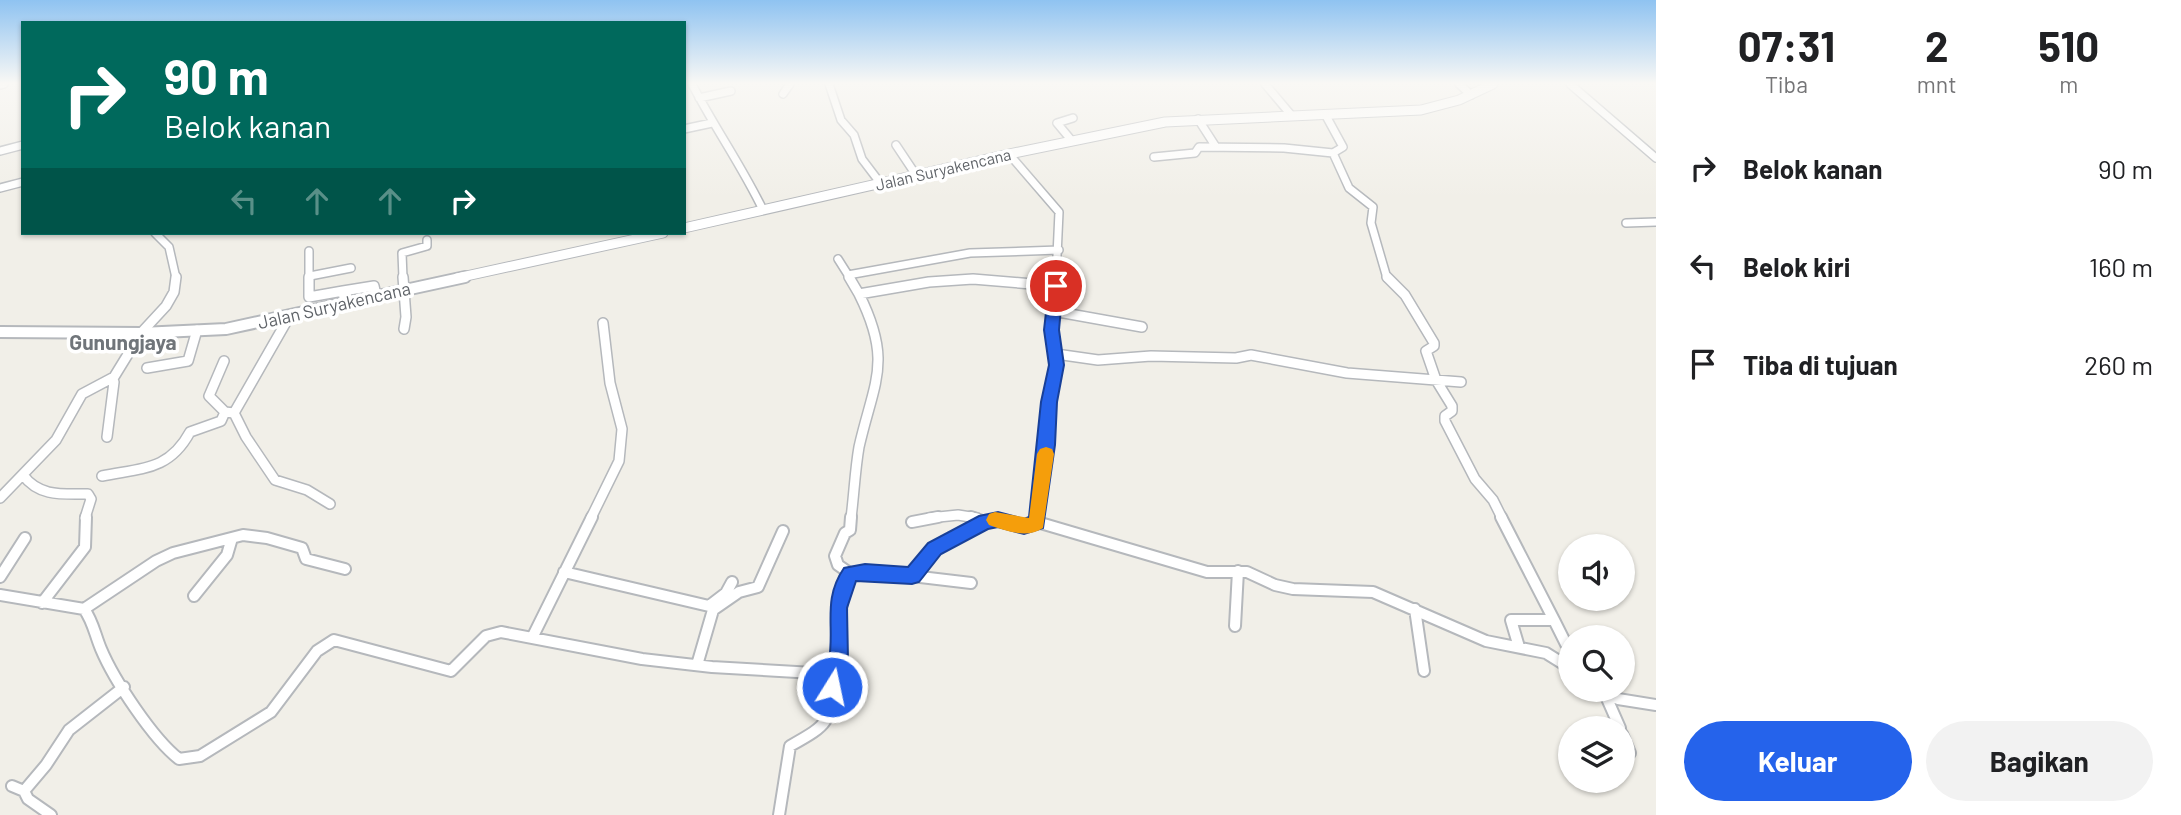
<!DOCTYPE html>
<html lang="id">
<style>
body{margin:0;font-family:Barlow,sans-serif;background:#f2f2f2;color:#202124;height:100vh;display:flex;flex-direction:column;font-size:26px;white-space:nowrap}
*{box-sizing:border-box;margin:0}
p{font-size:23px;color:#757577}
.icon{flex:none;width:38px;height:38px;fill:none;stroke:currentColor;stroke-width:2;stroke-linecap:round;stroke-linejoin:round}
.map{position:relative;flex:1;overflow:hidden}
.details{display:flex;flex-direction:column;background:#fff;width:525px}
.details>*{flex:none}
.banner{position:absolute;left:21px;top:21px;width:665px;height:214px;border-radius:0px;box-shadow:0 2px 5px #0004;background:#00695c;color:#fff;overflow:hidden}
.fabs{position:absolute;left:1558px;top:534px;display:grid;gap:14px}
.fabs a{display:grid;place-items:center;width:77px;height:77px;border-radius:50%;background:#fff;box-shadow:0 2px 5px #0004;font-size:35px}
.pin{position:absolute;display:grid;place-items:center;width:60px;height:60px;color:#fff;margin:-30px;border:4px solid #fff;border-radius:50%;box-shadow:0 2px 7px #0007}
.me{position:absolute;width:77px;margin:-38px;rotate:10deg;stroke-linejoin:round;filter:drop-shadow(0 0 5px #0008)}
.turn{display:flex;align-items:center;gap:24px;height:147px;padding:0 28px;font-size:32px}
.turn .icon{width:91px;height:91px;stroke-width:2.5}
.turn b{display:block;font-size:49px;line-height:60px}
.lanes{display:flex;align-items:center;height:66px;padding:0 28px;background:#0003;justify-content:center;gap:35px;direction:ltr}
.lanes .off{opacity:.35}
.eta{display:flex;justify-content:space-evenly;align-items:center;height:119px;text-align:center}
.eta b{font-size:42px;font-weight:700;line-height:49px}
.primary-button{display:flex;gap:14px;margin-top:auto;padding:14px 28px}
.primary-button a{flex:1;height:80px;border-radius:42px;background:#2563eb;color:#fff;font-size:28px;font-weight:700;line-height:80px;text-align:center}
.primary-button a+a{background:#f2f2f2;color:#202124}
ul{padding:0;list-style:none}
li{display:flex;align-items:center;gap:21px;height:98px;padding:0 28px}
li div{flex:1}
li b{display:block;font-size:26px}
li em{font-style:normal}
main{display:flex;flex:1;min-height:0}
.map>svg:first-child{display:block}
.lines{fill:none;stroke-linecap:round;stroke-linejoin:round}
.minor-far2-casing{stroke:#b5b8bc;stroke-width:10}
.minor-far1-casing{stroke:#b5b8bc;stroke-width:12}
.minor-casing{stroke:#b5b8bc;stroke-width:14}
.tertiary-far1-casing{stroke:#b5b8bc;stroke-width:11}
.tertiary-casing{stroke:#b5b8bc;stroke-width:14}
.minor-far2{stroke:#fff;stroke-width:7}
.minor-far1{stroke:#fff;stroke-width:9}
.minor{stroke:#fff;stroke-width:10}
.tertiary-far1{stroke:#fff;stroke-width:9}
.tertiary{stroke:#fff;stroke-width:10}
.route{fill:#2563eb;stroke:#184099;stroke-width:2}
.slow{fill:#f59e0b}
.labels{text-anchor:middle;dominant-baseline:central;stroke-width:7;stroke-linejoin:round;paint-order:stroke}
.far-street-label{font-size:16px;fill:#5f6368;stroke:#fff}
.street-label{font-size:18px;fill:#5f6368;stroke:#fff}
.quarter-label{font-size:21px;font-weight:bold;fill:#70757a;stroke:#fff}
</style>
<main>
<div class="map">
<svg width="1656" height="815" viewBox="0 0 1656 815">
<rect width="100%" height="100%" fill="#f1efe8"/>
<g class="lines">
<defs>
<path id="minor-far2" d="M692,84C714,127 742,166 763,210
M829,84L841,120L854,135L862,159L881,184
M1265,84L1292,116
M1459,84L1471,95
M1570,84L1656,158
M0,85L4,84
M783,94L790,84
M699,98L731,91
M1325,114L1343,147L1333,153L1349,188L1373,207L1371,223L1387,278
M1198,119L1216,147
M684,129L712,123
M1072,141L1057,123L1073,118
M896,145L916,175
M0,151L23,145
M1009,154L1059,212L1056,278
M1154,157L1195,153L1199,147L1284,148L1333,153
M0,188L23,182
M1626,223L1656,222
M155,233L169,247L176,278
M309,251V278
M838,259L850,278
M848,275L970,253L1059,250
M310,276L351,268
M403,278L402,253L427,246V240"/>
<path id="minor-far1" d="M309,277V297L343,291L345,304
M403,277L406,317L404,329
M849,277L859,294L929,282L973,279L1056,286
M1387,277L1405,295L1434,343V346L1426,351L1436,380L1452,406V411L1445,416V421L1475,479L1493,500L1502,518
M343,291L374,286L376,295
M1053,311L1142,327
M289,317L234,413L246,437L275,480L307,490L330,504
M1056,354L1098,360L1151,356L1236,358L1251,355L1347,373L1461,382
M224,361L209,396L225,412
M147,368L188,361L197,330
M107,437L114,382L111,380
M23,475C39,497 63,494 88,494L91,499L85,518
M102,476C141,468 169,471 190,432L221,421L225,412L234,413
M0,498L56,440L82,394L114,377L141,333L166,306L174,292L176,277
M591,518L619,461L622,429L610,383L603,323
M851,518C854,495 855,470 859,447C874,381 893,362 859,294
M929,518L958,515L977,518
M1037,518L1047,445L1048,410L1057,365L1052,322L1056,277"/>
<path id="minor" d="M971,517L985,522
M1501,517L1554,620H1511L1519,647
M912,522L938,517
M1037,522L1207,572H1247L1275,585L1293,589L1373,592L1486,641L1546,653L1570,668
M564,572L709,606L726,593L732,582
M851,574L838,565L835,556L845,533L850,530L851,517
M912,576L971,583
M0,577L25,538
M0,595L84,609C93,621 95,635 101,649C114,680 153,739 179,759L200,756L271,712L317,651L334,640L451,671L486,636L501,632L642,659L712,667L831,674C848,648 832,607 851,574L865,572L912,576L935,548L985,522L997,520L1024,527L1037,522L1038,517
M194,596L227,555L232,538
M42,603L85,547L86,517
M84,609L156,561L173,553L243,535L267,538L302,548L306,559L345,569
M1415,609L1424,671
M1554,620L1566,644
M1235,626L1238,571
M532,638L592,517
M697,665L713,610L739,592L758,587L783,531
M1597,690L1618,699L1656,705
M1605,694L1620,728
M1622,734L1630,753
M12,786L24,791
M51,815L28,799L24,791L46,765L69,730L124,687
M779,815L790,746C833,722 830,722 831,674"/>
<path id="tertiary-far1" d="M684,228L1009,154L1165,122L1421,110L1459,100L1493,84
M457,278L663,233"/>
<path id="tertiary" d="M0,332L141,333L226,329L465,277"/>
</defs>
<use href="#minor-far2" class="minor-far2-casing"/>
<use href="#minor-far1" class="minor-far1-casing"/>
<use href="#minor" class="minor-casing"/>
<use href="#tertiary-far1" class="tertiary-far1-casing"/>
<use href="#tertiary" class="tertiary-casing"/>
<use href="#minor-far2" class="minor-far2"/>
<use href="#minor-far1" class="minor-far1"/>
<use href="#minor" class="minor"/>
<use href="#tertiary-far1" class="tertiary-far1"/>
<use href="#tertiary" class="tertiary"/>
</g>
<linearGradient id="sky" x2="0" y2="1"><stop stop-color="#8fc3f1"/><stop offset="0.42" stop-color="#f9f8f5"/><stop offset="1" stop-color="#f9f8f5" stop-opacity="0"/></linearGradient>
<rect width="1656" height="198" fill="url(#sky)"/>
<path class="route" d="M1056,281L1063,286L1059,330L1064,365L1057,402L1055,445L1043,528L1024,534L998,527L988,529L941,554L919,582L912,584L856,581L847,608L848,660L841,677L842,687L839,694L832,696L825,694L821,674C823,669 828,665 829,660C835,627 822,600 844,568L865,564L908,567L928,543L979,516L998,512L1024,519L1029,517L1041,402L1049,365L1044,330L1049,286Z"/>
<path class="slow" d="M1046,447L1052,449L1054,454L1043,528C1027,539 1007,531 989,525L986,520L989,514L995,512L1029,518L1037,454L1040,449Z"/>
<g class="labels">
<g class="far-street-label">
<text transform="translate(943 169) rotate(-13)">Jalan Suryakencana</text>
</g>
<g class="street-label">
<text transform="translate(334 305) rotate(-13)">Jalan Suryakencana</text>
</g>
<g class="quarter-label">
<text x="123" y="341">Gunungjaya</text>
</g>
</g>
</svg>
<div class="fabs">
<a><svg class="icon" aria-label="sound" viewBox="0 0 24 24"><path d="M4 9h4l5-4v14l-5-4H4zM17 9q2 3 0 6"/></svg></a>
<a><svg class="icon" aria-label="search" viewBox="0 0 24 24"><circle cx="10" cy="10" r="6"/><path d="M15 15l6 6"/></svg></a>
<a><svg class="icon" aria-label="layers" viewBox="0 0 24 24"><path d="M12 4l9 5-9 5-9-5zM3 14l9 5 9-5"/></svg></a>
</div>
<div class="pin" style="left:1056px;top:286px;background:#d93025"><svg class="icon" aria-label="arrive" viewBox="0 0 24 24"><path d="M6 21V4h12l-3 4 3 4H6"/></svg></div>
<svg class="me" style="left:832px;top:687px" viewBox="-20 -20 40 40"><circle r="17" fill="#2563eb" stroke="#fff" stroke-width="3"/><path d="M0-11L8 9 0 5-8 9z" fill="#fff"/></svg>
<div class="banner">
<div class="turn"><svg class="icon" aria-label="right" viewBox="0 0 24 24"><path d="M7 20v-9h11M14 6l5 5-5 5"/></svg><div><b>90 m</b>Belok kanan</div></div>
<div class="lanes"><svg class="icon off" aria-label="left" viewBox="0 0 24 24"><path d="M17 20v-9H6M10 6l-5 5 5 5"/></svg><svg class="icon off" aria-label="ahead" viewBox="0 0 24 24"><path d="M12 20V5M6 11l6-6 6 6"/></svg><svg class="icon off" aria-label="ahead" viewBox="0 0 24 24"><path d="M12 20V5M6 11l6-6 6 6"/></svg><svg class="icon" aria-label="right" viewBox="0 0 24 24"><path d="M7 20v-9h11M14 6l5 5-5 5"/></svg></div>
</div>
</div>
<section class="details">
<div class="eta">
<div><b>07:31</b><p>Tiba</p></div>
<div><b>2</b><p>mnt</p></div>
<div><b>510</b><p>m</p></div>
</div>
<ul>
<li><svg class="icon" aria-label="right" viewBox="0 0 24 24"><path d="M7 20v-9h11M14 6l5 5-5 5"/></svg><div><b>Belok kanan</b></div><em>90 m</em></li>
<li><svg class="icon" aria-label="left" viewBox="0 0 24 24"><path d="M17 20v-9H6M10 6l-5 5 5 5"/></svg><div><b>Belok kiri</b></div><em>160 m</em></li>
<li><svg class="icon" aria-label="arrive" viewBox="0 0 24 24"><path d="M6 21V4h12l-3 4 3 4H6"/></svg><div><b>Tiba di tujuan</b></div><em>260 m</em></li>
</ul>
<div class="primary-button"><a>Keluar</a><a>Bagikan</a></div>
</section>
</main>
